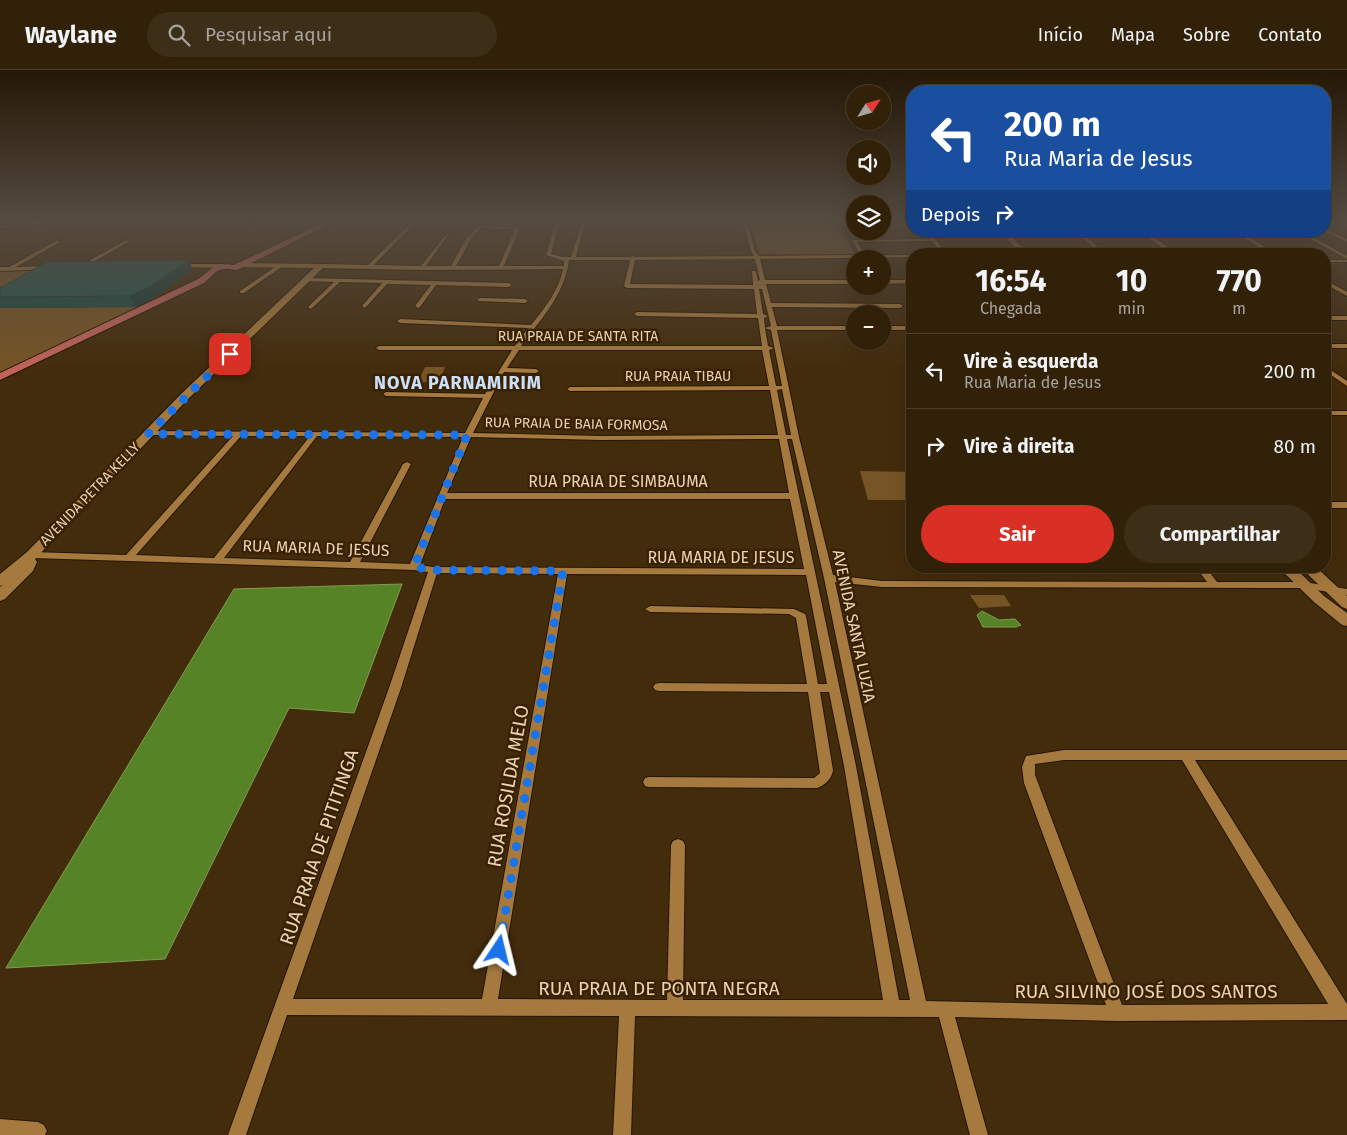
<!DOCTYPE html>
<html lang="pt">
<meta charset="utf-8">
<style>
body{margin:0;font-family:"Fira Sans",sans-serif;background:#3d2e17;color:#f1f3f6;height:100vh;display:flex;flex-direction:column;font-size:19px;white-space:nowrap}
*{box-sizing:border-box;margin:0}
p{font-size:16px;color:#a8a39c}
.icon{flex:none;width:28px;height:28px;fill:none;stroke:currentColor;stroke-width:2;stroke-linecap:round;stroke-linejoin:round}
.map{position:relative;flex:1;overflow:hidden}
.side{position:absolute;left:906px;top:178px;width:425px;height:325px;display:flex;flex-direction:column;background:#322109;border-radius:20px;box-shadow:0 5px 20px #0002,0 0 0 1px #4d3e2a}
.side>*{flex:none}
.hud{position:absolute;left:906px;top:15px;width:425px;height:152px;border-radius:20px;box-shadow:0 5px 20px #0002,0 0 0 1px #4d3e2a;background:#1a4fa0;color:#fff;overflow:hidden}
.needle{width:32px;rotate:53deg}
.buttons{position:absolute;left:846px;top:15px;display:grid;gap:10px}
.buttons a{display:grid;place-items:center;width:45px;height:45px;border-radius:50%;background:#322109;box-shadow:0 5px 20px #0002,0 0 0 1px #4d3e2a;font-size:25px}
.pin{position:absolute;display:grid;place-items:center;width:42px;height:42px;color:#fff;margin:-21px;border-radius:10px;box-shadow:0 2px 8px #0006}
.me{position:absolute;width:55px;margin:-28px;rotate:10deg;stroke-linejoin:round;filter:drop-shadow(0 0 4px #0008)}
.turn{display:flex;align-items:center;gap:18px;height:105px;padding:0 15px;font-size:22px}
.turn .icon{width:65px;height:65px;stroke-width:2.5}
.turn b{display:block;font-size:35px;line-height:42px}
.then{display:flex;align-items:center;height:48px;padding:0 15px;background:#0003;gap:10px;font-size:19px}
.eta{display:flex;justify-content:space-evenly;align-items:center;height:85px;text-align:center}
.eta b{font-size:30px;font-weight:700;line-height:35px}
.button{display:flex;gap:10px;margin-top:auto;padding:10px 15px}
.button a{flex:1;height:58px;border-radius:30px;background:#d93025;color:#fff;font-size:20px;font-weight:700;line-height:58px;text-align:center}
.button a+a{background:#3d2e17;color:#f1f3f6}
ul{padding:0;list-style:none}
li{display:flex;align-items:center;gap:15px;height:75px;padding:0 15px;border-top:1px solid #4d3e2a}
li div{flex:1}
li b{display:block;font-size:19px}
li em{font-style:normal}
header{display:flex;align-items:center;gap:30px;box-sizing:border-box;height:70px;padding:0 25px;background:#322109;border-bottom:1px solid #4d3e2a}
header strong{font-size:24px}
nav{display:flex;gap:28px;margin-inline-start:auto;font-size:18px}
.search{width:350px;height:45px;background:#3d2e17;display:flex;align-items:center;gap:12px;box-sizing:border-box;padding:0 18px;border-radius:28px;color:#a8a39c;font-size:19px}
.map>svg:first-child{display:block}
.green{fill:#765426}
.water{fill:#568326;stroke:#839b51}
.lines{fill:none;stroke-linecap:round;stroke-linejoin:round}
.street-casing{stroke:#241604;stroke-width:2}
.secondary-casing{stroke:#241604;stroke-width:2}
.primary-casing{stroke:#241604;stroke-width:2}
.street{fill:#a6793e;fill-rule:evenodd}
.secondary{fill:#a6793e;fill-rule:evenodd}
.primary{fill:#c2635a;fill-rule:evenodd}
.wall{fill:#1c4b49}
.shaded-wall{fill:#173d3c}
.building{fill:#215755;stroke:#173d3c}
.route{stroke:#1a73e8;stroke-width:9;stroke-dasharray:0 16.2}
.labels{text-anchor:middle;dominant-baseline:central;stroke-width:5;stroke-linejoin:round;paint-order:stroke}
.far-street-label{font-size:14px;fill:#ebd2b6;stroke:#392202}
.street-label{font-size:16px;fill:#ebd2b6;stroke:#392202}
.far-district-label{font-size:18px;font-weight:bold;letter-spacing:1px;fill:#cce1f9;stroke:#392202}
.near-street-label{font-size:19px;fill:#ebd2b6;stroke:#392202}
</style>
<header>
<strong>Waylane</strong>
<div class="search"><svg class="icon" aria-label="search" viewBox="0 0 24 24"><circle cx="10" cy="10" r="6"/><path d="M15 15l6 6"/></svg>Pesquisar aqui</div>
<nav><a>Início</a><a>Mapa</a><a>Sobre</a><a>Contato</a></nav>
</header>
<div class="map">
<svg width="1347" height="1065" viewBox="0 0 1347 1065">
<rect width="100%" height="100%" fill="#432c0c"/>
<path class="green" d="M750,151H855V156H839L855,184H759Z
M57,199L0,233V201Z
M140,237L0,303V238Z
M425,297H445L439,312H418Z
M860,401L912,402V430H868Z
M970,525H1004L1011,536L979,538Z"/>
<path class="water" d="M402,514L354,643L289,638L165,889L6,898L234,519Z
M982,541L999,550L1015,549L1021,555L1016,557H983L977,545Z"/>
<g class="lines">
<defs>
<path id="street" d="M47,151H65L0,158V156Z
M556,151H560L551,184L562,187H571L582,151H586L576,187H631L633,186L635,187L754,186L751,181L743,151H747L755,181L759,186L860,185L852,170L930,169L924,161H929L946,183L941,184L932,171L857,172L865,185H912V187L760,189L765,210H855V214H766L771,233L900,234L903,236L900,238L772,237L777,256H855V260H777L799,367L833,505L882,511L1207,512L1195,496H1205L1217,512H1304L1347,519V525L1304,518L882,517L835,512L926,931L1106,935L1024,713L1022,697L1026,686L1064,680H1347V690H1195L1347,934V950L1117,951L955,947L988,1065H970L939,947L635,946L631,1065H613L619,946L287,945L246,1065H228L389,618L428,502L414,500L32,488L27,485L32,482L126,485L233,366L148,365H145V361L465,363L483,328L386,326L383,324L386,322L485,324L512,280H379L376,278L379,276H515L528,258L400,253L397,251L400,249L531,255C545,238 559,220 563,199L422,200L321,198L318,196L321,194L368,195L410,154L412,156L374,195L421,196L447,163L449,164L426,196H451L467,167L484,152L486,153L484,156L520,158L504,196H564V191L546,185ZM481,158L515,159L499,196H456L471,169ZM755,189L760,210L758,211L756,201H752L753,215L630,214L635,190ZM569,190H630L624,216L627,218L754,219L757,244L637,242L634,244L637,246L758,248L762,276H521C541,249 565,224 569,190ZM759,219H762L771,256L765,258L764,248L768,246L763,244ZM765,258L771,260L782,316H776L769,280L774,278L768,276ZM519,280H762L769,316L570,317L567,319L570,321L770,320L778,365L601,366L473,363L504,302L536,303L539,301L536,299L507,298ZM782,319L791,365H786L777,320ZM241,366H310L214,488L136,485ZM317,366L463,367L410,494L360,492L411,394L407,392L403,394L350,492L224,488ZM471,367L601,370L779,369L789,423H447ZM787,369H792L824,508L910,930H899L856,696ZM445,429H790L804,499L433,497L420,495ZM437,503L558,504L482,929H293L401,618ZM567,504L806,505L827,614H818L806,546L805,544L794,539L650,536L645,539L650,542L789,544L796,548L807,614L659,613L655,614L653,617L655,620L659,621L808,622L820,703L814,708L649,707L645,708L643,712L645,716L649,717L817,718C825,715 832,709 833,700L820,622H829L844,696L883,930H683L685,775L683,771L678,769L673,771L671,775L667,930L498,929ZM1064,690H1182L1328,934L1122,935L1035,705V694Z
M912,154V156L882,158V156Z
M850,156H855V158H850Z
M1325,159L1347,169V172L1324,161Z
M1075,161H1080L1106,184H1101Z
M1233,161H1239L1276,184H1270Z
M1296,161H1302L1347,186V189Z
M1150,167H1154L1177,184H1171L1150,169Z
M58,170L60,172L16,197L49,196L51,199L0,201V197H9Z
M126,170L130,171L83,198L78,197Z
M1325,190H1347V192H1325Z
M178,194H223L226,196L223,198L176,197Z
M278,195L283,196L244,223H240V221Z
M306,208L509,213L512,215L509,217L436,215L420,237L418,238L415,236L431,215L387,214L365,238L362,236L382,213L340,212L311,239L308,237L309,236L334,212L304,211V209Z
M882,210H912V213L882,214Z
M1325,210L1347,222V226L1325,214Z
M480,228L525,229L528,231L525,233L478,231L477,230Z
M1325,246H1347V250H1325Z
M882,256H912V260H882Z
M1325,274H1347V278H1325Z
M1325,296L1347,311V316L1325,301Z
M1325,341H1347V345H1325Z
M1325,432H1347V438H1325Z
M0,1049L38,1052L44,1055L47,1061L45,1065H0Z"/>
<path id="secondary" d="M1000,161H1007L1028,184H1021Z
M237,193L321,194L325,196L189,328L35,489L37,492L33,501L5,529L0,531V517L3,515L0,516V504L27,482L181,324L314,198L240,197L236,195Z
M1277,496H1293L1324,526L1347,543V556L1342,555L1314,532Z
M1299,496H1315L1347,526V539L1342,537Z"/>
<path id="primary" d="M327,151H336L237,200C232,200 229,198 224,199C216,199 211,208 204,213L0,310V303L198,209C213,199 214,192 234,195Z"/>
</defs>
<use href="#street" class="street-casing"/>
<use href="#secondary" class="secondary-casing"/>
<use href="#primary" class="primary-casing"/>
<use href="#street" class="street"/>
<use href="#secondary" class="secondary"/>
<use href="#primary" class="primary"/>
</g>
<path class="wall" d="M193,200L153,228L135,237L0,238V218Z"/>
<path class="shaded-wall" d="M189,190L193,200L153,228L135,237L130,226Z"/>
<path class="building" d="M189,190L148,218L130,226L0,227V218L47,192Z"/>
<linearGradient id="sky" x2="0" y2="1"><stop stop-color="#251807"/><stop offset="0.5" stop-color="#554b40"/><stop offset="1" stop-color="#554b40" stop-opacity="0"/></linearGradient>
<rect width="1347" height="300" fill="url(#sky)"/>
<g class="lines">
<path class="route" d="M230,284L148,364L467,365L414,497L434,500L563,501L499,880"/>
</g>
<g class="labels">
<g class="far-street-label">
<text x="578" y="266">RUA PRAIA DE SANTA RITA</text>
<text x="678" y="306">RUA PRAIA TIBAU</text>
<text transform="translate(576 354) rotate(1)">RUA PRAIA DE BAIA FORMOSA</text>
<text transform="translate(90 424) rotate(-46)">AVENIDA PETRA KELLY</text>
</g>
<g class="street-label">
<text x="618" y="411">RUA PRAIA DE SIMBAUMA</text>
<text transform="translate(316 478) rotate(2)">RUA MARIA DE JESUS</text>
<text x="721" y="487">RUA MARIA DE JESUS</text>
<text transform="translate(854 556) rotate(78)">AVENIDA SANTA LUZIA</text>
</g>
<g class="far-district-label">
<text x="458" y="313">NOVA PARNAMIRIM</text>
</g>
<g class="near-street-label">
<text transform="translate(508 716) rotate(-80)">RUA ROSILDA MELO</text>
<text transform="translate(319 777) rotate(-71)">RUA PRAIA DE PITITINGA</text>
<text x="659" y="918">RUA PRAIA DE PONTA NEGRA</text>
<text x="1146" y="921">RUA SILVINO JOSÉ DOS SANTOS</text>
</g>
</g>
</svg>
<div class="buttons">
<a><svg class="needle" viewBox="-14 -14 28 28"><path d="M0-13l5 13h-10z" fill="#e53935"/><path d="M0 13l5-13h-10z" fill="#a8a39c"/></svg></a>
<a><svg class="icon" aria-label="sound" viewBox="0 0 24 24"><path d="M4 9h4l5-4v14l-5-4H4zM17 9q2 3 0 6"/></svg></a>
<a><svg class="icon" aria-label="layers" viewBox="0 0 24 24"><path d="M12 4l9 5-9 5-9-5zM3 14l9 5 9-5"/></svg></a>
<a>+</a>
<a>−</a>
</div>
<div class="pin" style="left:230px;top:284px;background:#d93025"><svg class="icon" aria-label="arrive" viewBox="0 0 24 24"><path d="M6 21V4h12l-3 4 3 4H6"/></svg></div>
<svg class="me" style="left:499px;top:880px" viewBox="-20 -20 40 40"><path d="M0-17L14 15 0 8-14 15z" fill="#1a73e8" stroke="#fff" stroke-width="4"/></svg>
<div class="hud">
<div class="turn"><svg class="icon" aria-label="left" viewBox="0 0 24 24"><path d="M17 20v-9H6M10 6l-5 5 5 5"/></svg><div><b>200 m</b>Rua Maria de Jesus</div></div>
<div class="then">Depois<svg class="icon" aria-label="right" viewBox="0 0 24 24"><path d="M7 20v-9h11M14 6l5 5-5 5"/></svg></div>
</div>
<section class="side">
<div class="eta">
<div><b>16:54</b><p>Chegada</p></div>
<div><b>10</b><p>min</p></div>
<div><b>770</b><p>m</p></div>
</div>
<ul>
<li><svg class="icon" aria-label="left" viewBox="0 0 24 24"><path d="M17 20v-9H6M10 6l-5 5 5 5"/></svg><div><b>Vire à esquerda</b><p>Rua Maria de Jesus</p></div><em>200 m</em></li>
<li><svg class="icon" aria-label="right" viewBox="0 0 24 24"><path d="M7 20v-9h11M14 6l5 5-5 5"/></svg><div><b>Vire à direita</b></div><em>80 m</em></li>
</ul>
<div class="button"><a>Sair</a><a>Compartilhar</a></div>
</section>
</div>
